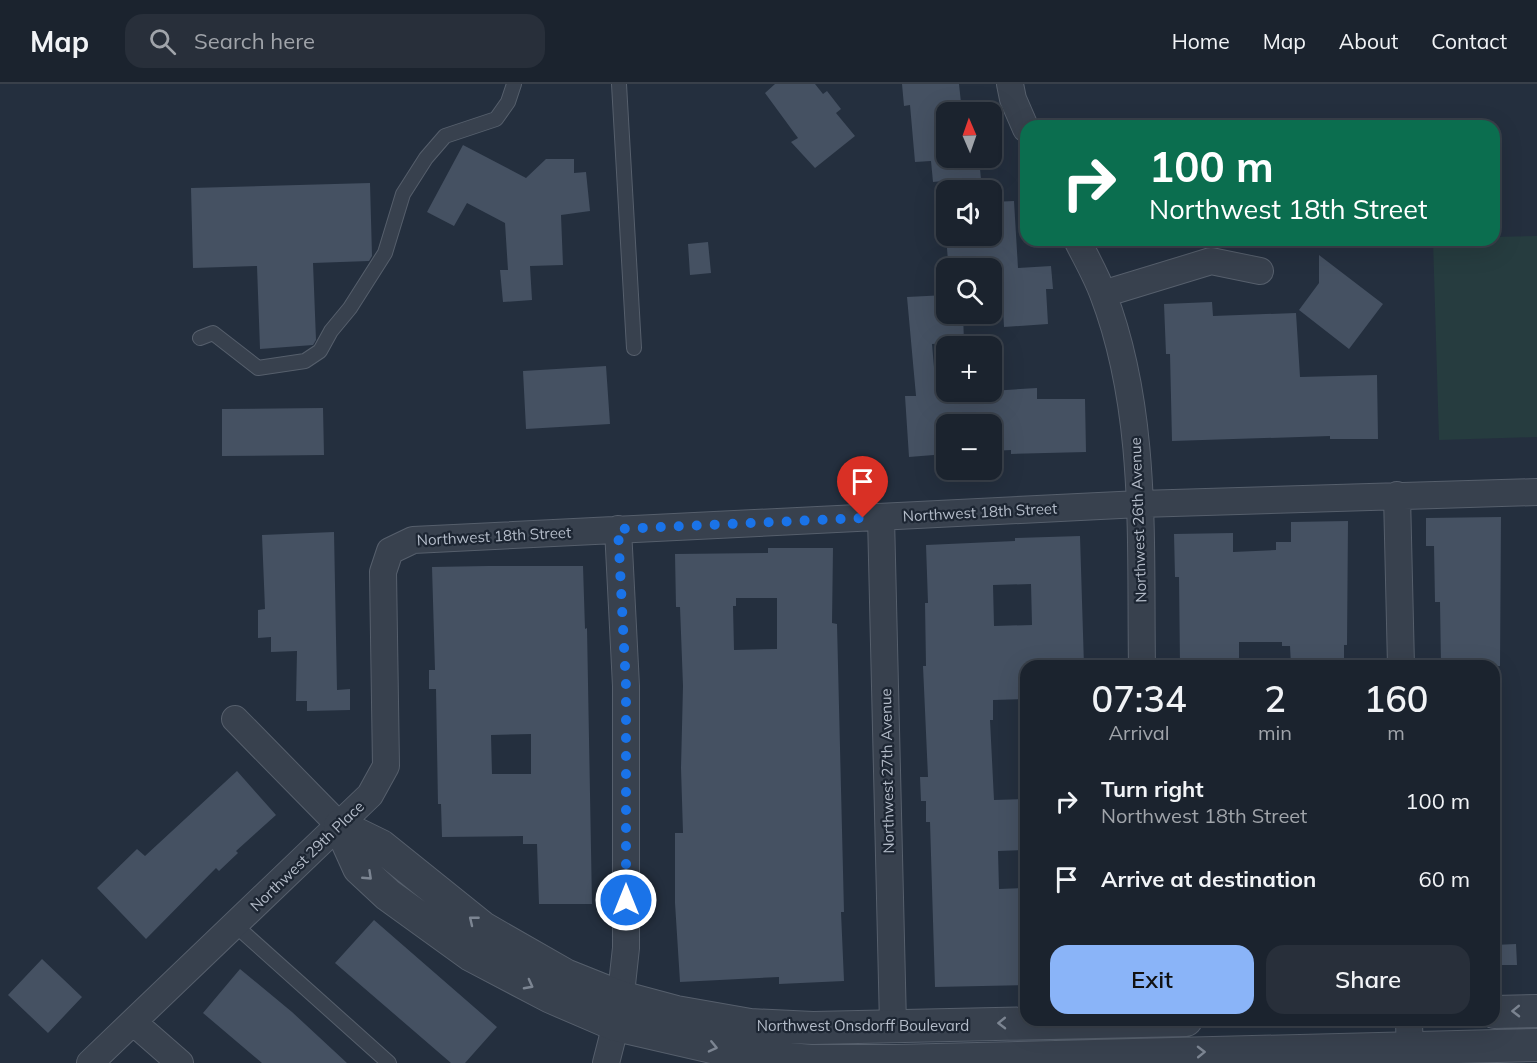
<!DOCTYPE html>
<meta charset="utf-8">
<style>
body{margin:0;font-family:Mulish,sans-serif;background:#282f3a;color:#f1f3f6;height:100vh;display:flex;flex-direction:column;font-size:22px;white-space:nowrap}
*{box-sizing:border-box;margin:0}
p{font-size:20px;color:#a0a4aa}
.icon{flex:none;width:33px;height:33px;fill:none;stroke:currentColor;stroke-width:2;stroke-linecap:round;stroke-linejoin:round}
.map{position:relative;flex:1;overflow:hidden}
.drawer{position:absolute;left:1020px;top:576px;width:480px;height:366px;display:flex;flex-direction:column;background:#1b232e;border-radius:18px;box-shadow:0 6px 24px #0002,0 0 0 2px #39404a}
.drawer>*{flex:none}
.hud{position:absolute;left:1020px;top:36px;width:480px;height:126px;border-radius:18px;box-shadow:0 6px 24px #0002,0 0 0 2px #39404a;background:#0b6e4f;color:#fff;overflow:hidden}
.needle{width:39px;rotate:358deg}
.controls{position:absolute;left:936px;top:18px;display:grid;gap:12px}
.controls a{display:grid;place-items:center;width:66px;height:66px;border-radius:12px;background:#1b232e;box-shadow:0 6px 24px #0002,0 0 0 2px #39404a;font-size:30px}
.pin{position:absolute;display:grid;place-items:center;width:51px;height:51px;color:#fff;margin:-62px -26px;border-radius:50% 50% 50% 0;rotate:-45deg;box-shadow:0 0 6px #0007}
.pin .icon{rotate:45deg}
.me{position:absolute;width:66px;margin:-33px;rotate:0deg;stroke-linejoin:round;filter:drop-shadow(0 0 4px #0008)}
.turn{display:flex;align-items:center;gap:21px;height:126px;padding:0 30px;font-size:27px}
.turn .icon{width:78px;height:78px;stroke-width:2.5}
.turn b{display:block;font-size:42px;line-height:51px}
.eta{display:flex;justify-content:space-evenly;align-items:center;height:102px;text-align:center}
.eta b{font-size:36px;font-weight:600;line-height:42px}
.cta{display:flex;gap:12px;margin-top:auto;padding:12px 30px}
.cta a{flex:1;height:69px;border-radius:18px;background:#8ab4f8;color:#111;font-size:24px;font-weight:600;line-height:69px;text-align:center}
.cta a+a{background:#282f3a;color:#f1f3f6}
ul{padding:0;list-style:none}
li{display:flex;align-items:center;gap:18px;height:78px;padding:0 30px}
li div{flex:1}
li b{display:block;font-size:22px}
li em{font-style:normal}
header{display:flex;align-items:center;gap:36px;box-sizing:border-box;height:84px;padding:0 30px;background:#1b232e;border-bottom:2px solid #39404a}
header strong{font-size:28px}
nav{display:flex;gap:33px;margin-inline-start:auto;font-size:21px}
.search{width:420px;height:54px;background:#282f3a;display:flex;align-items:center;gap:15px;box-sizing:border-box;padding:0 21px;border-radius:18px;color:#a0a4aa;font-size:22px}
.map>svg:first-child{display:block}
.green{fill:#263c3f}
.building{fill:#455162;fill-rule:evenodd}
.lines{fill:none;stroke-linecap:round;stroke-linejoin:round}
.service-casing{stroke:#565f6c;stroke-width:16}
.minor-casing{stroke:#565f6c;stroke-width:28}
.tertiary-casing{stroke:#565f6c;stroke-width:34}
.service{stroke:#38414e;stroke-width:14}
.minor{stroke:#38414e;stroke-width:26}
.tertiary{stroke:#38414e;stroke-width:32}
.oneway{stroke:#7c8592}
.route{stroke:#1a73e8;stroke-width:10;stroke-dasharray:0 18}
.labels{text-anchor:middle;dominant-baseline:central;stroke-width:4.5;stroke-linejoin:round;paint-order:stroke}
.street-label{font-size:15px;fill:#b4bcc9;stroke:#1d2633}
</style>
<header>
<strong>Map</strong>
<div class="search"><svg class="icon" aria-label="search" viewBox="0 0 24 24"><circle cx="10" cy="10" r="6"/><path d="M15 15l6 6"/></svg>Search here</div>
<nav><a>Home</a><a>Map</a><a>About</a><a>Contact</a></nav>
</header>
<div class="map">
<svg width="1537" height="979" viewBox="0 0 1537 979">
<rect width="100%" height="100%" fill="#242f3e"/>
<path class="green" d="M1537,152V353L1439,356L1433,156H1494V153Z"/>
<path class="building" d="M775,0H815L823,10L827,7L841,25L836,29L855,52L815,84L791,58L798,54L765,9Z
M902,0H959L962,28H946V74H979L982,106H943L942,97L933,98L931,77L915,78L910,21L904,22Z
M463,61L526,94L546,75H574V89L586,88L590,127L561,131L563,181L530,182L532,216L503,218L500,186H508L505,139L467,119L454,142L427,128Z
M370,99L372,172L369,177L313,179L316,256L313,261L260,265L257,182L193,184L191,104Z
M1014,117L1018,184L1051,182L1053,205H1046L1048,240L1004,243L1003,223L992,224V174L948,177L946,152H992V118Z
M708,158L711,189L690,191L688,160Z
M1319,171L1383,220L1349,265L1299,226L1319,199Z
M946,211V230H963L964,258L932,260L936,307L960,309L1037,304V315H1085L1086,368L1011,370V366L992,367V340H946V370L909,373L905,312H916L907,213Z
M1212,218L1213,232L1296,229L1300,293L1377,291L1378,355H1330V352L1172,357L1170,270H1166L1164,220Z
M606,282L610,340L526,345L523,287Z
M323,324L324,371L222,372V325Z
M1501,433L1500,582H1441L1440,518H1435L1434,462H1426V434Z
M1348,437L1347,561H1344V582H1291L1290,562H1282V558H1239V582H1180L1179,493H1175L1174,450L1233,449V468L1276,466V458H1291V438Z
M334,448L337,606L350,605V626L307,627V617H296L297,567L271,568V553L258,554V526L265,525L262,451Z
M1080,452L1084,582H1026V615L993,616V636H990L994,716L1026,715V766L998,767L999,805L1026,804V901L935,903L930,738H926V717H921L920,693H928L923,582H926L925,519H928L926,461L1015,457V454ZM1031,500L1032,541L994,542L993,501Z
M768,464H833L832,539L837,540L844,828H841L844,897L779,900V893L680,898L675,819V749H683L681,684L683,602L680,523H676L675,470L768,469ZM736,514H777V565L734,566L733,522H736Z
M488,482H583L585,545L587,544L592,820H539L537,760H523V752L442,753L441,720H438L436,605H429V586H435L432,483ZM531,650V690H492L491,651Z
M237,687L276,731L236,767L238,769L219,787L216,784L146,855L97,804L137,765L145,772Z
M374,836L497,943L465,979H451L335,879Z
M1516,860L1517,881H1494V861Z
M42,875L82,913L48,949L8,911Z
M240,885L292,928L347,979H262L203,929Z"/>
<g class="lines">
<defs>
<path id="service" d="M619,0L634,264
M200,254L213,249L258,284L305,277L320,267L331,247L350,224L385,169L403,110L426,74L445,52L496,35L508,18L514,0
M235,841L389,979"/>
<path id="minor" d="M1010,0L1013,15L1026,45
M1077,156C1086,174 1096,191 1103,210C1148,327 1140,459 1142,582
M1103,210L1211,177L1260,187
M1397,411L1401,582
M881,433L893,941
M235,635L340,742
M1409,936L1410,979
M133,938L180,979
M90,979L370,711L386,682L383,488L390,467L413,456L1140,420L1537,408
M606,979L619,928L626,864V602L618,445"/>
<path id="tertiary" d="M340,742L359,784L388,811L471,871L551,913L616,941L747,971L810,977H896L1537,961
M340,742L381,762L483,844L565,891L620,913L676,928L750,941L813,944L1186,936
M1494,928L1537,927"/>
</defs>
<use href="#service" class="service-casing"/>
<use href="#minor" class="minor-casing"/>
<use href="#tertiary" class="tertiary-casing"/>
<use href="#service" class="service"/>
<use href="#minor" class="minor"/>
<use href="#tertiary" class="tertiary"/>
</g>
<defs><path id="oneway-chevron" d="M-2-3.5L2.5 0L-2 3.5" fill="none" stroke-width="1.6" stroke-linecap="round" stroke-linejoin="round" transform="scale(1.5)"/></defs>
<g class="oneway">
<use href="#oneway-chevron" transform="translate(368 792) rotate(43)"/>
<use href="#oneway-chevron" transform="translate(473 836) rotate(-141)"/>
<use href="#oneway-chevron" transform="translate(529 901) rotate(28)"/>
<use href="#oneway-chevron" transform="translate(1516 927) rotate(179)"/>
<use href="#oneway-chevron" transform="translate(1002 939) rotate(179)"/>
<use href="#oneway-chevron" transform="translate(713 963) rotate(13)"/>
<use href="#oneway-chevron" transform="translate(1201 968) rotate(-1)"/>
</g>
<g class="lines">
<path class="route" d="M626,816V602L618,445L863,434"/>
</g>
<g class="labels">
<g class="street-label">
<text transform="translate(980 428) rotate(-3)">Northwest 18th Street</text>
<text transform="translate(1138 436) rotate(-92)">Northwest 26th Avenue</text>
<text transform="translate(494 452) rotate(-3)">Northwest 18th Street</text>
<text transform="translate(887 687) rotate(-91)">Northwest 27th Avenue</text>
<text transform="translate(307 772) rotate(-44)">Northwest 29th Place</text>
<text x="863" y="941">Northwest Onsdorff Boulevard</text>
</g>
</g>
</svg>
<div class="controls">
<a><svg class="needle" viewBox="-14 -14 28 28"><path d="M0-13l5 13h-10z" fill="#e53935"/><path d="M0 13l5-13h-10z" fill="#a0a4aa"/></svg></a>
<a><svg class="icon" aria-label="sound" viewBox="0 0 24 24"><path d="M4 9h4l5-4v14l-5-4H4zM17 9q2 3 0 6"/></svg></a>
<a><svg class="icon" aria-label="search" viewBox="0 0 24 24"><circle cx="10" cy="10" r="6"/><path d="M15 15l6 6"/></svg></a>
<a>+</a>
<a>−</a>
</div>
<div class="pin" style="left:863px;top:434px;background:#d93025"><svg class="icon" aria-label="arrive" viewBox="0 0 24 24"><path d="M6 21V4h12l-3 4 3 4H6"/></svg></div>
<svg class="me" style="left:626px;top:816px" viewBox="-20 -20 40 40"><circle r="17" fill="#1a73e8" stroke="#fff" stroke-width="3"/><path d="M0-11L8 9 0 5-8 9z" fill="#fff"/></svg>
<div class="hud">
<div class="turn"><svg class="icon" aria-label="right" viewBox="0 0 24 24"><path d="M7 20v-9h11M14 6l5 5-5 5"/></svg><div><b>100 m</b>Northwest 18th Street</div></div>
</div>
<section class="drawer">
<div class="eta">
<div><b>07:34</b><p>Arrival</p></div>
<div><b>2</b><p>min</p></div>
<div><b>160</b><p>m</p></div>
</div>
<ul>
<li><svg class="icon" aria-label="right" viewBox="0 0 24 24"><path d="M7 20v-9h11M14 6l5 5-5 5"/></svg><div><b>Turn right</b><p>Northwest 18th Street</p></div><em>100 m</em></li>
<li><svg class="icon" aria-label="arrive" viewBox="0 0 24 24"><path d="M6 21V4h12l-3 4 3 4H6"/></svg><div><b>Arrive at destination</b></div><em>60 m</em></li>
</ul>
<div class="cta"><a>Exit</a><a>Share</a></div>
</section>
</div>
